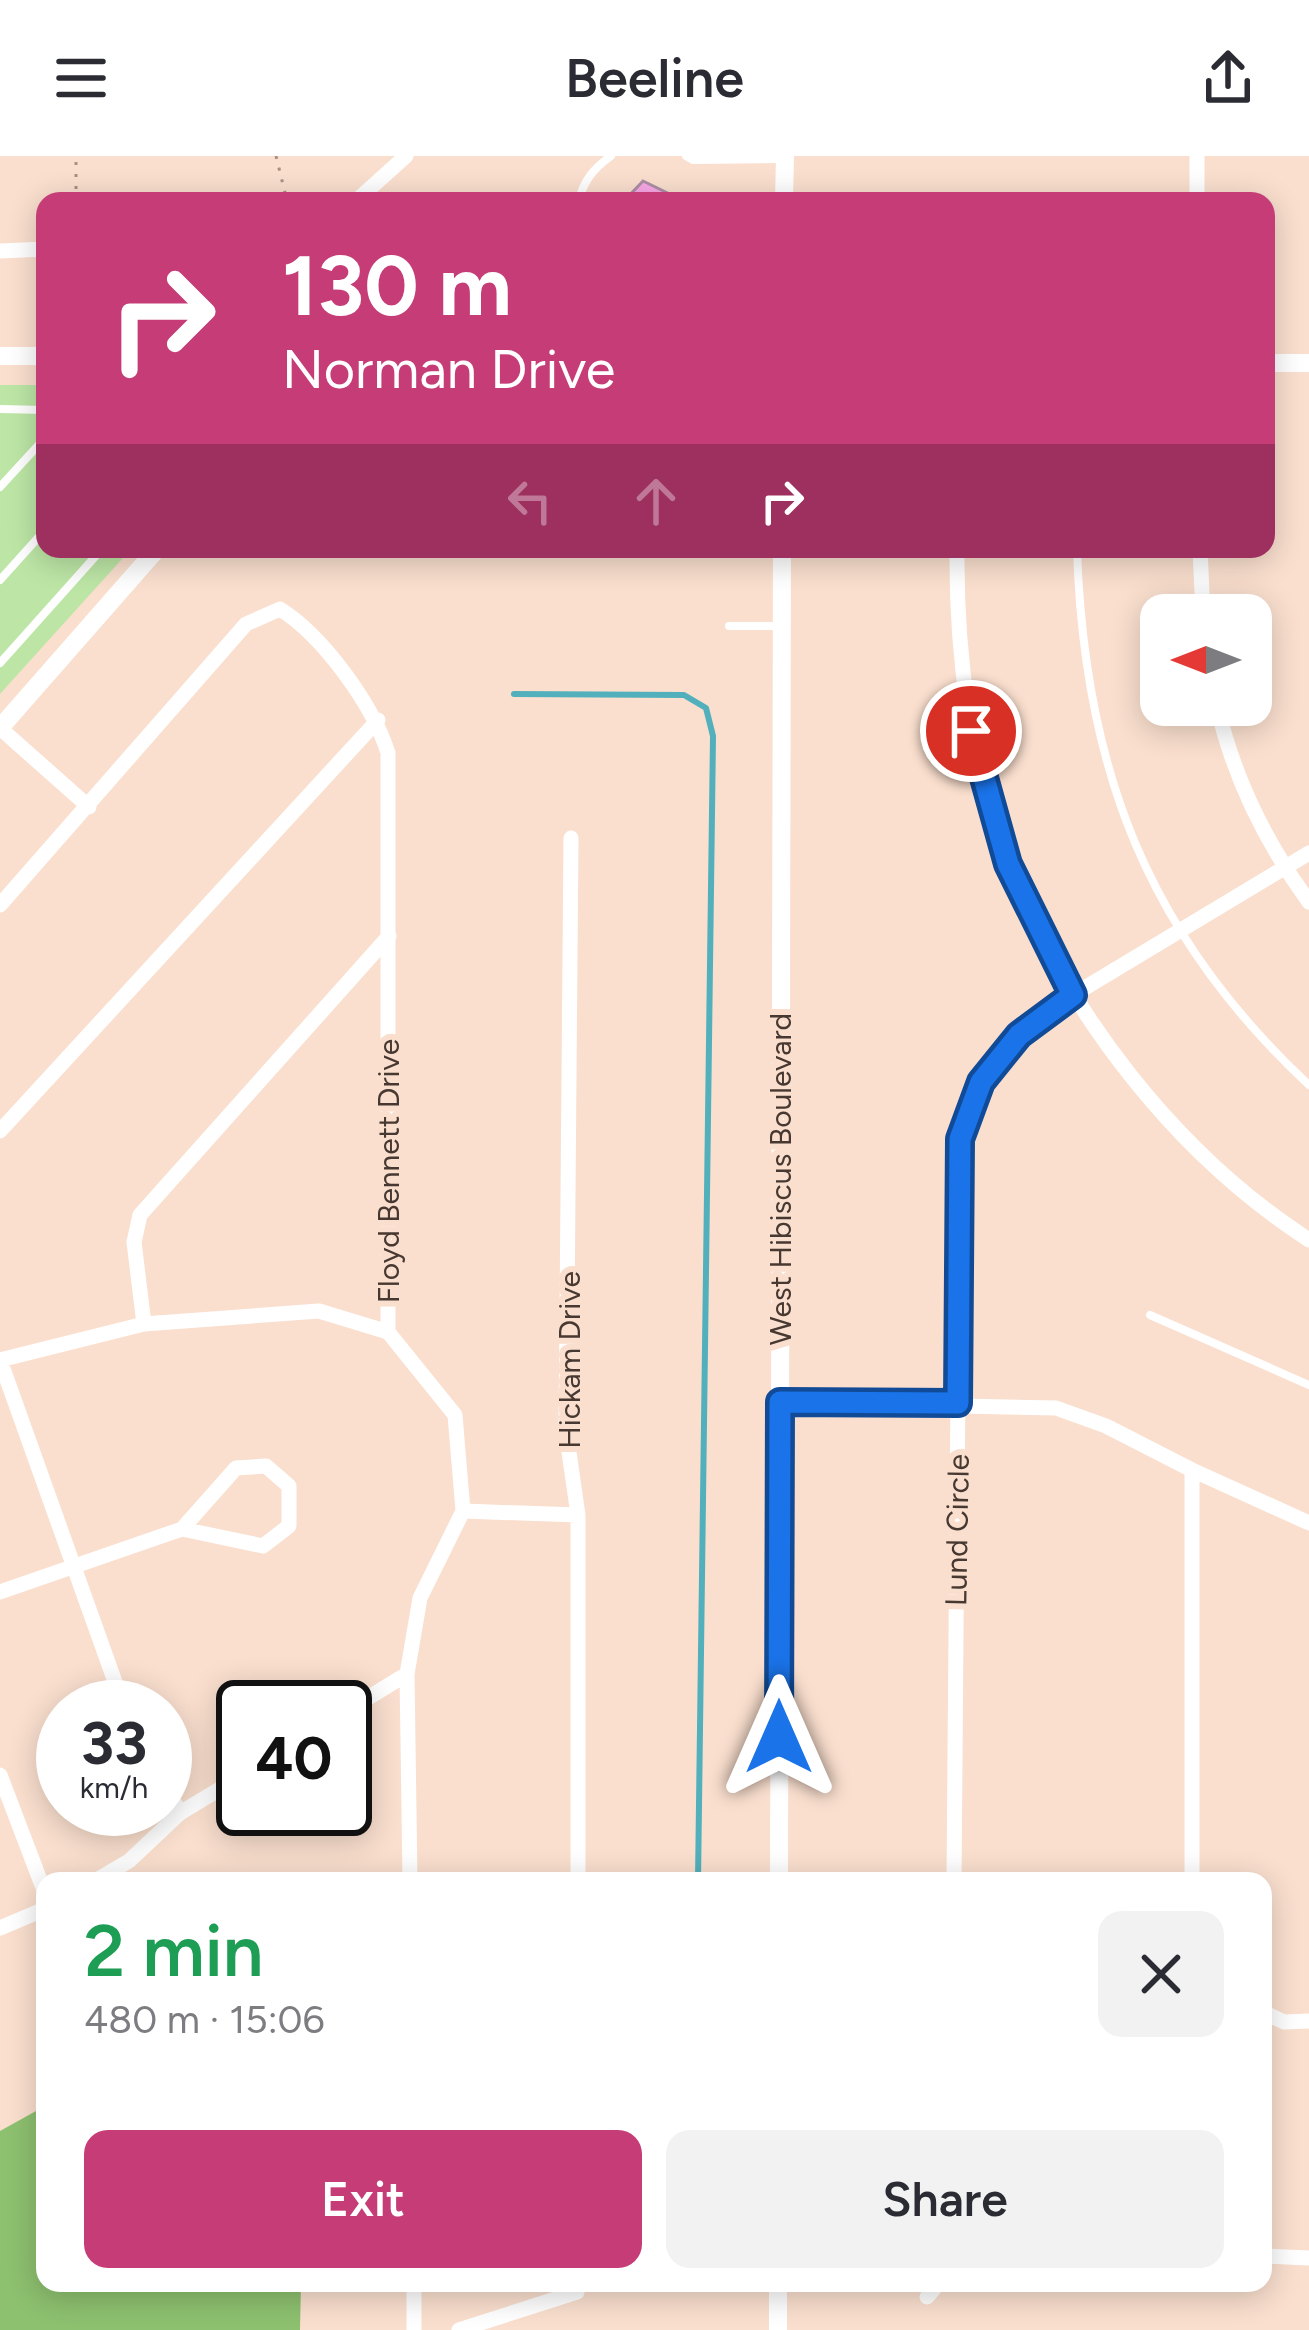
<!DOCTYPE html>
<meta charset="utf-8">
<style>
body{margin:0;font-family:Figtree,sans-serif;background:#f2f2f3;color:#2b2b33;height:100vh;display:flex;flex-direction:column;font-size:45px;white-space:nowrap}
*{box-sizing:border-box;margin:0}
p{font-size:39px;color:#7c7c81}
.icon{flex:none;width:66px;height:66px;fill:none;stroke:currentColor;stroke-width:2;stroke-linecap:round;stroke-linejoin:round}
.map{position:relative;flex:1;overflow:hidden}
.side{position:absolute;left:36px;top:1716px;width:1236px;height:420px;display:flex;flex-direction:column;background:#fff;border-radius:24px;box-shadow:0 6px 30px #0003}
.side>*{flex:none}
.guide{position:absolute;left:36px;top:36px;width:1239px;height:366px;border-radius:24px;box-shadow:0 6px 30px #0003;background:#c53c77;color:#fff;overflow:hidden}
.needle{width:78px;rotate:270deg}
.buttons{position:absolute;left:1140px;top:438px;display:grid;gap:24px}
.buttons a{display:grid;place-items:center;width:132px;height:132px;border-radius:24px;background:#fff;box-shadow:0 6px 30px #0003;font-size:60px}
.speed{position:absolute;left:36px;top:1524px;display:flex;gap:24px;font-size:60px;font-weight:700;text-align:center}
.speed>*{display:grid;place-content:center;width:156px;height:156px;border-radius:50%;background:#fff;box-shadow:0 6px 30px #0003;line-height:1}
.speed small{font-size:30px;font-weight:400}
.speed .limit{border:6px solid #111;border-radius:18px;background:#fff;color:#111}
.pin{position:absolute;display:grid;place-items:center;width:102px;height:102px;color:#fff;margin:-51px;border:6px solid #fff;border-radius:50%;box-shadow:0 3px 12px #0007}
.me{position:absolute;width:132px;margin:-66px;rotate:0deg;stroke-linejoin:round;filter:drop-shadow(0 0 9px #0008)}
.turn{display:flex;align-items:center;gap:42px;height:252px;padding:0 48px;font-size:54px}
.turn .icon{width:156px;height:156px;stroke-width:2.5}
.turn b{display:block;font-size:84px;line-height:102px}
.lanes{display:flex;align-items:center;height:114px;padding:0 48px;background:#0003;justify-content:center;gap:60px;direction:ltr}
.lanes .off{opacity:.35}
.round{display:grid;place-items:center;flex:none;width:126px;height:126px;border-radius:24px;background:#f2f2f3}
.overview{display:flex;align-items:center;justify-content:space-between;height:204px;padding:0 48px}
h1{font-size:72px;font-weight:600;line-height:90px;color:#1e9e55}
.primary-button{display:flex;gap:24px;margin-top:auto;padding:24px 48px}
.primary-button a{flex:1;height:138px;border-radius:24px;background:#c53c77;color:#fff;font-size:48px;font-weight:600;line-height:138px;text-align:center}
.primary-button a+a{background:#f2f2f3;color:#2b2b33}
header{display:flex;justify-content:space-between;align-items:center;height:156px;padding:0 48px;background:#fff;font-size:54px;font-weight:600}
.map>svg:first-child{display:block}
.green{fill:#bde6a6}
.forest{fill:#8dc06f}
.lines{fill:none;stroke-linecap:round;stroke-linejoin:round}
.stream{stroke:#51b0bb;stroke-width:6}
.building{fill:#f9a8e6;stroke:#ad8ea5;stroke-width:3}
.path{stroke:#a69184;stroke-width:3;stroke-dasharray:3 9;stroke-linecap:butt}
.service{stroke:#fff;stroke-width:8}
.minor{stroke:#fff;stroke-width:15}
.tertiary{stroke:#fff;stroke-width:18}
.route-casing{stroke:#114b97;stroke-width:30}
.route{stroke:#1a73e8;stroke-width:21}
.labels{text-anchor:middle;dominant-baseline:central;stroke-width:12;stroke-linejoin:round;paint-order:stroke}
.street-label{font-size:30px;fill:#473931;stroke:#fadfce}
</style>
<header><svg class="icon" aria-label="menu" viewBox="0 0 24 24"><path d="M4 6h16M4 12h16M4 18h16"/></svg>Beeline<svg class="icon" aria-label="share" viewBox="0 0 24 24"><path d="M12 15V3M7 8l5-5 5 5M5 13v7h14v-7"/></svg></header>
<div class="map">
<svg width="1309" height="2174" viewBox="0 0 1309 2174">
<rect width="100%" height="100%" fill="#fadfce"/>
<path class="green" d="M0,229H45V393H131L0,538Z"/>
<path class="forest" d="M45,1950V2127H301L300,2174H0V1975Z"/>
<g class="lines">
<path class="stream" d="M514,538L684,539L706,552L713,580L698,1725"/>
</g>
<path class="building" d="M643,25L684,45H624Z"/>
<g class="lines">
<path class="path" d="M276,0L287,45
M76,45V0"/>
<path class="service" d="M686,0L693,4L785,3
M579,45C583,25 594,12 611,0
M0,253L45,254
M0,331L45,282
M852,393H909
M1077,393C1084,612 1147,778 1309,929
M0,424L45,374
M729,470H781
M0,507L102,393
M1150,1159L1309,1229"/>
<path class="minor" d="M1197,0V45
M356,45L406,0
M0,95L45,93
M957,393C956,497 970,612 1009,709C1067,857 1175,997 1309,1084
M1200,393L1203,459
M1217,549C1233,620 1266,687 1309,746
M0,572L89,651
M571,682L566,1275L578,1359V1725
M0,749L246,468L280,453C323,480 373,549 388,597V1176L455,1259L463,1355L420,1442L407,1518L410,1725
M0,975L378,564
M144,1168L134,1086L140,1059L389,780
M0,1204L144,1168L319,1155L388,1176
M0,1204L124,1551
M780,1246L1056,1252L1106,1270L1192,1314L1309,1367
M1192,1314V1725
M463,1355L578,1359
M0,1436L182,1373L263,1390L289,1370V1330L266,1310L236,1312L182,1373
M345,1556L407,1518
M0,1619L45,1737
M165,1629L180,1657
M95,1725L129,1705L180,1657L243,1619
M954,1725L960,983L981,926L1019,879L1073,839L1309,697
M0,1772L45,1753
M1263,1856L1284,1866L1309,1865
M1263,2100L1309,2102
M414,2127V2174
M927,2141L939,2127
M459,2174L577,2136V2127"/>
<path class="tertiary" d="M784,45L785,0
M0,200H45
M1266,207H1309
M0,572L157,393
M779,1725L782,393
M778,2174V2127"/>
</g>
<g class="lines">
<defs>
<path id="route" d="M779,1581L780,1246L958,1247L960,983L981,926L1019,879L1073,839L1008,708L971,575"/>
</defs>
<use href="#route" class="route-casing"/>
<use href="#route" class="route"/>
</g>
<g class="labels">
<g class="street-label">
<text transform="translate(388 1015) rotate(-90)">Floyd Bennett Drive</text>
<text transform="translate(780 1023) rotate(-90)">West Hibiscus Boulevard</text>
<text transform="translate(569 1204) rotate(-90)">Hickam Drive</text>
<text transform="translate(957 1374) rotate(-89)">Lund Circle</text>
</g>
</g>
</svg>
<div class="buttons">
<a><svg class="needle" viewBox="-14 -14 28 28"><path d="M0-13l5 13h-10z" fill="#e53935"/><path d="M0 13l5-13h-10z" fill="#7c7c81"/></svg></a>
</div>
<div class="speed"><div>33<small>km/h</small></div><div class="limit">40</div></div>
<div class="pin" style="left:971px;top:575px;background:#d93025"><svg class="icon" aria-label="arrive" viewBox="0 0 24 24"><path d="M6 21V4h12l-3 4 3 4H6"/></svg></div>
<svg class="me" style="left:779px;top:1581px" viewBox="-20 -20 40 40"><path d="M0-17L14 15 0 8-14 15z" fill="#1a73e8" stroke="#fff" stroke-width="4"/></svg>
<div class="guide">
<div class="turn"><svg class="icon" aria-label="right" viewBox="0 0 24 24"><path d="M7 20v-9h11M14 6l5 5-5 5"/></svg><div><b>130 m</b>Norman Drive</div></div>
<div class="lanes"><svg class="icon off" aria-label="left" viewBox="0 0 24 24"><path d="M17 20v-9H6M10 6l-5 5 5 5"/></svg><svg class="icon off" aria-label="ahead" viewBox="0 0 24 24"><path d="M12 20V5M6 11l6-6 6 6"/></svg><svg class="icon" aria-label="right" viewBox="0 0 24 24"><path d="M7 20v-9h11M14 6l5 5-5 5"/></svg></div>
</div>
<section class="side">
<div class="overview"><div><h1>2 min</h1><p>480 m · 15:06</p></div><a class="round"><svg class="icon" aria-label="close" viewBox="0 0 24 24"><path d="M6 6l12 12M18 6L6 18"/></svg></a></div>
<div class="primary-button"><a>Exit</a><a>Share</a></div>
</section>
</div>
